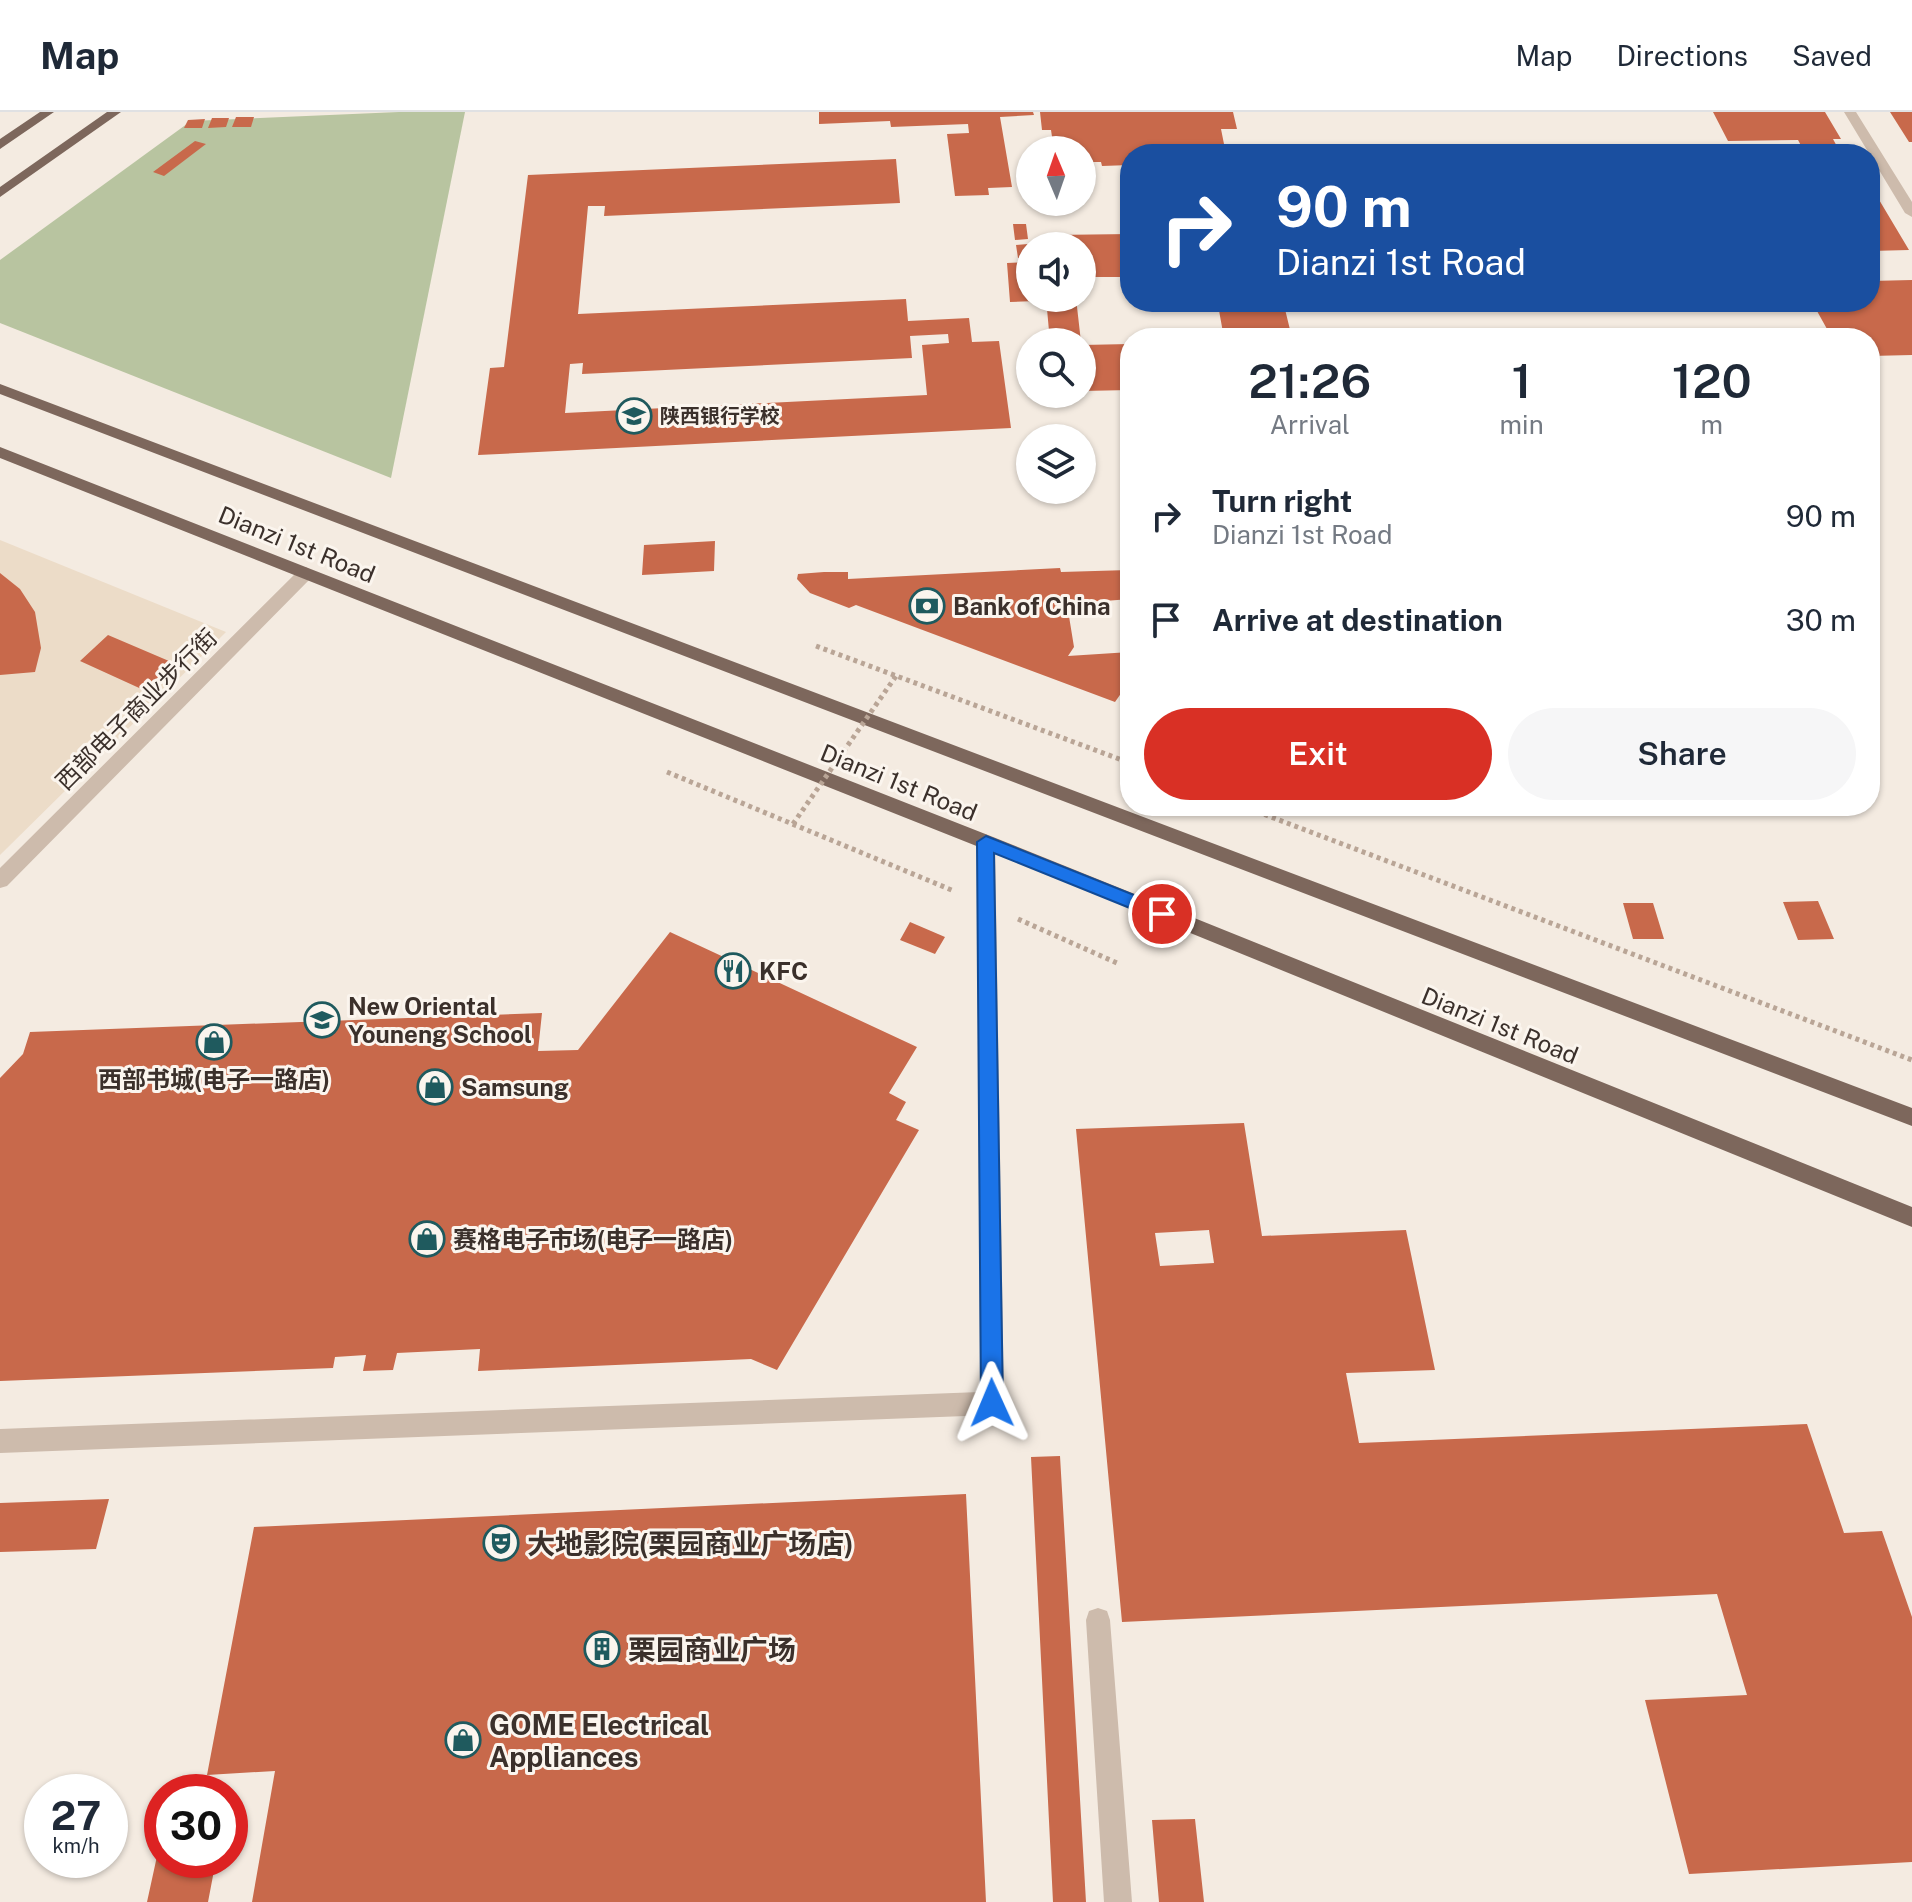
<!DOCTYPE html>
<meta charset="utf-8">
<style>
body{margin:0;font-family:"Public Sans","Noto Sans SC",sans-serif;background:#f6f6f7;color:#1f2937;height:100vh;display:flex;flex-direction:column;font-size:30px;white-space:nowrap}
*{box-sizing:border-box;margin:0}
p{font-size:26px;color:#747a83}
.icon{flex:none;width:44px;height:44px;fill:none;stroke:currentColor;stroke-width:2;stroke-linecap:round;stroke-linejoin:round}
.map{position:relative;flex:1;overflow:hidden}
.side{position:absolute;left:1120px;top:216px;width:760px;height:488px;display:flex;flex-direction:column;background:#fff;border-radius:32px;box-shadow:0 2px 6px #0004}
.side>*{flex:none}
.top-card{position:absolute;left:1120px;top:32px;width:760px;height:168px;border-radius:32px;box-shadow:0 2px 6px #0004;background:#1a4fa0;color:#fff;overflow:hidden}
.needle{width:52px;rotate:358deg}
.controls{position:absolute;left:1016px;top:24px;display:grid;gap:16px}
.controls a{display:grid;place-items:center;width:80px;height:80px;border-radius:50%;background:#fff;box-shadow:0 2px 6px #0004;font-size:40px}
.speed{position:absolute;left:24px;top:1662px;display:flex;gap:16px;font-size:40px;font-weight:700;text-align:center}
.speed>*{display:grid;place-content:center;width:104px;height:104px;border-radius:50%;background:#fff;box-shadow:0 2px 6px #0004;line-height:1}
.speed small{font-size:20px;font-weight:400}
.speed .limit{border:12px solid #d22;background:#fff;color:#111}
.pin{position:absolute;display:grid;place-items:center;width:68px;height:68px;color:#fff;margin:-34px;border:4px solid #fff;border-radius:50%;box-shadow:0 2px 8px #0007}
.me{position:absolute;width:88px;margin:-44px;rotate:359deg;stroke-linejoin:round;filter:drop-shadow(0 0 6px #0008)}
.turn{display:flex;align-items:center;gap:28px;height:168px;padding:0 24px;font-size:36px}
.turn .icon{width:104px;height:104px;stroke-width:2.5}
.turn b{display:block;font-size:56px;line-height:68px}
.eta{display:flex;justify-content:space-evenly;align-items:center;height:136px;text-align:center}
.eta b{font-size:48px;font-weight:600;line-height:56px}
.cta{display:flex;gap:16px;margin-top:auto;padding:16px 24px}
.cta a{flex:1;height:92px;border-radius:48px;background:#d93025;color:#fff;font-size:32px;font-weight:600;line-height:92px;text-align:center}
.cta a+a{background:#f6f6f7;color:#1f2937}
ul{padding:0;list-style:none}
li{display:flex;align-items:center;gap:24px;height:104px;padding:0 24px}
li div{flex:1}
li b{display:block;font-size:30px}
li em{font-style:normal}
header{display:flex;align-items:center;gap:48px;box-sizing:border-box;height:112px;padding:0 40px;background:#fff;border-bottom:2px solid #e0e1e3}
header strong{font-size:38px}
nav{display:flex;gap:44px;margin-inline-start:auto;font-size:28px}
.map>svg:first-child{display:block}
.green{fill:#b8c4a0}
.plaza{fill:#ecdcc8}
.building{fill:#c8694b;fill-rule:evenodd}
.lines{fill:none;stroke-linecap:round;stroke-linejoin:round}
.path{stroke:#b9a596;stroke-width:5;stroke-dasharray:4 4;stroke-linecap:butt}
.minor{fill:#cdbbac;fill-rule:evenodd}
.major{fill:#7d675c;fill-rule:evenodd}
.path-bridge{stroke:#b9a596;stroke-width:5;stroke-dasharray:4 4;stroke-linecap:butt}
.route{fill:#1a73e8;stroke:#114b97;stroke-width:2}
.labels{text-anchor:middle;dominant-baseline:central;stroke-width:6;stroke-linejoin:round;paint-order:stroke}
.far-poi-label{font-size:20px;font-weight:bold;fill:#3b302b;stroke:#fbf5ee;text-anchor:start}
.street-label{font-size:24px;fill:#3b302b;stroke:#fbf5ee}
.poi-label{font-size:24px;font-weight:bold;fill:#3b302b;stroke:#fbf5ee;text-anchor:start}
.near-poi-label{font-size:28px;font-weight:bold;fill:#3b302b;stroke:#fbf5ee;text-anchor:start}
</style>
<header>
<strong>Map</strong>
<nav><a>Map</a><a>Directions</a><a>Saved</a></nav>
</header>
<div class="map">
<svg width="1912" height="1790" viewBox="0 0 1912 1790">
<rect width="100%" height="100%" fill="#f4ebe1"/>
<path class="green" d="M399,0H465L391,366L0,211V148L191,9Z"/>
<path class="plaza" d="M0,428L226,520L0,743Z"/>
<path class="building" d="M819,0H1033L1034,3L1000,5L1012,75L988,76L989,83L955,84L947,22L969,21L968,12L891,15L890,9L819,12Z
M1040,0H1233L1237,17H1221L1226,42H1130V53L1102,54L1101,50H1082V38H1054L1051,18H1042Z
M1713,0H1825L1841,27H1833L1841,42H1799L1804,39L1798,28L1728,29Z
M1890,0H1912V30H1909Z
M236,5H254L251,15H232Z
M212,6H229L226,15L208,16Z
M205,7L202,16H184L188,8Z
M195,29L206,32L164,64L153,60Z
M896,47L900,91L604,104L605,94H588L578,202L906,187L908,209L969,206L972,230L999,229L1011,316L478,343L490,256L504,255L528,63ZM948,222L949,231L922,233L927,283L565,301L570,252L583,251L582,262L912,246L910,224Z
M1870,81H1875L1909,138L1870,139Z
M1013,112H1026L1028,127L1015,128Z
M1130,122V165H1082V134H1054L1053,123Z
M1028,132L1030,146H1018L1016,133Z
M1030,150V186L1036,189L1010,190L1007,151Z
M1912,168V243L1870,244V226H1832L1812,190H1870V169Z
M1046,186H1076L1081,230H1050Z
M1259,190V193H1284L1292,226H1224L1218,193Z
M1130,232V278L1082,279V233Z
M715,429L714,459L642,463L644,433Z
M1060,456L1061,460L1129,458L1130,487L1067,492L1074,535L1068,544L1130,540V580H1122L1115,590L856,493L849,496L810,481L797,467L798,462L824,460H848V467Z
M0,461L20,477L35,500L41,536L35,560L0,563Z
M108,523L176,552L148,580L80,549Z
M1818,789L1834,827L1798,828L1783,790Z
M1623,791H1653L1664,827H1633Z
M910,810L945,825L935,842L900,828Z
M670,820L917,935L889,981L906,990L896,1008L919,1018L777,1258L751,1247L478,1259L480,1237L397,1241L393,1258L363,1259L366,1243L335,1245L333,1256L0,1269V966L23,942L30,920L542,901L538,939L578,938Z
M1244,1011L1262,1124L1406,1118L1435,1258L1346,1261L1359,1331L1807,1312L1844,1421L1882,1419L1912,1505V1750L1689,1762L1645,1588L1747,1583L1717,1482L1122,1510L1076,1017ZM1209,1118L1214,1151L1160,1154L1155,1121Z
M1060,1344L1086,1790H1053L1031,1345Z
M966,1382L986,1790H252L275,1659L207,1663L254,1415Z
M109,1387L96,1437L0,1440V1391Z
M1195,1707L1204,1790H1159L1152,1708Z
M159,1735H162V1748H216L208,1790H147Z"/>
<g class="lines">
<path class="path" d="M816,534L1130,651
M667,660L954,779
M1242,694L1912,948
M1018,807L1117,851"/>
<path class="minor" d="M1844,0H1856L1912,90V105L1905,101Z
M306,455L314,461L312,465L7,774L0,776V756L300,457Z
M986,722L995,730L1004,1291L1000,1299L992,1303L0,1341V1317L980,1280L977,730Z
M1098,1496L1107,1499L1110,1508L1132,1790H1104L1086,1508L1089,1499Z"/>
<path class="major" d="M40,0H54L0,37V27Z
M107,0H121L0,85V75Z
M0,272L1912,996V1014L0,282Z
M0,335L993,725L1912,1095V1115L979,735L0,346Z"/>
<path class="path-bridge" d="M793,712L896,564"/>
</g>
<path class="route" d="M986,724L1169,797L1171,802L1162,809L994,741L1003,1291L999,1299L992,1302L985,1299L981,1291L977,730Z"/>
<defs>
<symbol id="university-ring" viewBox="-11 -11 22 22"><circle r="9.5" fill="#fbf5ee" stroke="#1f5a5e" stroke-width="1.5"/><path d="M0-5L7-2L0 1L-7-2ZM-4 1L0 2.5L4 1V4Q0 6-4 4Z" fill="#1f5a5e"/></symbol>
<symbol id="bank-ring" viewBox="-11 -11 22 22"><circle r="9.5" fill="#fbf5ee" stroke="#1f5a5e" stroke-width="1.5"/><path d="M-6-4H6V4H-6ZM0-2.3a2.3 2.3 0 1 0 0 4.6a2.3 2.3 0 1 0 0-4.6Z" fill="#1f5a5e"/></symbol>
<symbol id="restaurant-ring" viewBox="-11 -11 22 22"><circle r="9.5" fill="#fbf5ee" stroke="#1f5a5e" stroke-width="1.5"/><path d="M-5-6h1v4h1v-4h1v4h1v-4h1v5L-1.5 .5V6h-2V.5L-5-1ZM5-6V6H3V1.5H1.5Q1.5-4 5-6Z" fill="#1f5a5e"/></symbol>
<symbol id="school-ring" viewBox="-11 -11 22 22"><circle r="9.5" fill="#fbf5ee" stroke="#1f5a5e" stroke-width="1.5"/><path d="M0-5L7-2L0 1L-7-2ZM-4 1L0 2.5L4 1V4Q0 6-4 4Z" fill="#1f5a5e"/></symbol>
<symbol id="shop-ring" viewBox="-11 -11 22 22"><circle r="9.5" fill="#fbf5ee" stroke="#1f5a5e" stroke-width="1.5"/><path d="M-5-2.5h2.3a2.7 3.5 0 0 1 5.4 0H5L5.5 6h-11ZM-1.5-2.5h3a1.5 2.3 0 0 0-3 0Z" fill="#1f5a5e"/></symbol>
<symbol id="theatre-ring" viewBox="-11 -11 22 22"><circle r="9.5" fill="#fbf5ee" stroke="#1f5a5e" stroke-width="1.5"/><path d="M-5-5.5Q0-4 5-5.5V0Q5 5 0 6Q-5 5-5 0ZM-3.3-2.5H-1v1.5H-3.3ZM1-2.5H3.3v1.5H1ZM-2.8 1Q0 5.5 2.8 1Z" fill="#1f5a5e"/></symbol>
<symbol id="building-ring" viewBox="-11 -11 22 22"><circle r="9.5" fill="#fbf5ee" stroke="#1f5a5e" stroke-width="1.5"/><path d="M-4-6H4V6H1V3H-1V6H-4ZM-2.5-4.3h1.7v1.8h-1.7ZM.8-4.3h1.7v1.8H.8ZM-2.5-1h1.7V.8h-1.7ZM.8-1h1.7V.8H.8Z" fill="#1f5a5e"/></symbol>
</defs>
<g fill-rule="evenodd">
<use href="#university-ring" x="614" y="284" width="40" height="40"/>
<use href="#bank-ring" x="907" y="474" width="40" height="40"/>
<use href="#restaurant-ring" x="713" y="839" width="40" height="40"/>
<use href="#school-ring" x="302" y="888" width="40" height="40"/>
<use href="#shop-ring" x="194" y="910" width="40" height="40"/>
<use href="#shop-ring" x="415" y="955" width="40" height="40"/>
<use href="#shop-ring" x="407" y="1107" width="40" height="40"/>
<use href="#theatre-ring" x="481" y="1411" width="40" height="40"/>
<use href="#building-ring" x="582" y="1517" width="40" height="40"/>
<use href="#shop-ring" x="443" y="1608" width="40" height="40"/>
</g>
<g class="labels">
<g class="far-poi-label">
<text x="660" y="304">陕西银行学校</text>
</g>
<g class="street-label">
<text transform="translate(297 432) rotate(22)">Dianzi 1st Road</text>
<text transform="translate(136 597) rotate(-45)">西部电子商业步行街</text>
<text transform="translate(899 670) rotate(22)">Dianzi 1st Road</text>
<text transform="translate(1500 913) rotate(22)">Dianzi 1st Road</text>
</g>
<g class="poi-label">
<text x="953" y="494">Bank of China</text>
<text x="759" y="859">KFC</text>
<text x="348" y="894">New Oriental<tspan x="348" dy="28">Youneng School</tspan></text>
<text x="214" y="967" text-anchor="middle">西部书城(电子一路店)</text>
<text x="461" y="975">Samsung</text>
<text x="453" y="1127">赛格电子市场(电子一路店)</text>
</g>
<g class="near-poi-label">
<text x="527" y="1431">大地影院(栗园商业广场店)</text>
<text x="628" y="1537">栗园商业广场</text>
<text x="489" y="1612">GOME Electrical<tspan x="489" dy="32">Appliances</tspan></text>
</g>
</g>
</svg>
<div class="controls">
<a><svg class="needle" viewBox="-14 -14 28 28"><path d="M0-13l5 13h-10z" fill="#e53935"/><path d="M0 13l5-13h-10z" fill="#747a83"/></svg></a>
<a><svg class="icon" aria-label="sound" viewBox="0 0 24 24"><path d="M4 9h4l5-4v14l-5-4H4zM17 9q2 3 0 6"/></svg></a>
<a><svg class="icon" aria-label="search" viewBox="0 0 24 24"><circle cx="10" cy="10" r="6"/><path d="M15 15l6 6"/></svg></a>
<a><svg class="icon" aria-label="layers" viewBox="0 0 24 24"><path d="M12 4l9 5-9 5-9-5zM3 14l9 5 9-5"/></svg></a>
</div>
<div class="speed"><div>27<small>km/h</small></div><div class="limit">30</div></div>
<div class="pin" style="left:1162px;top:802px;background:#d93025"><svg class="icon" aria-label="arrive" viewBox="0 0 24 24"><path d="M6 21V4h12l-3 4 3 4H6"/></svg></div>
<svg class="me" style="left:992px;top:1291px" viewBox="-20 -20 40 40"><path d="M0-17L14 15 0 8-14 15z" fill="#1a73e8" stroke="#fff" stroke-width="4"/></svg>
<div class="top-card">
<div class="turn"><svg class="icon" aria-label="right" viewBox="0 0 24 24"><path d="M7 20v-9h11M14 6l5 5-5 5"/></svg><div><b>90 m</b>Dianzi 1st Road</div></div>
</div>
<section class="side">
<div class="eta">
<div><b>21:26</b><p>Arrival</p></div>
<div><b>1</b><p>min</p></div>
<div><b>120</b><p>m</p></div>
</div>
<ul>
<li><svg class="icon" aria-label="right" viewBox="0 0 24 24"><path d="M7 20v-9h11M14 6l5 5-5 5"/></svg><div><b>Turn right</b><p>Dianzi 1st Road</p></div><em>90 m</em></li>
<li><svg class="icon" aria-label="arrive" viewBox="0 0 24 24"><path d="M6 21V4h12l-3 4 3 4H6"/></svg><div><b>Arrive at destination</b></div><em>30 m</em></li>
</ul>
<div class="cta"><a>Exit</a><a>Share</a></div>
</section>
</div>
